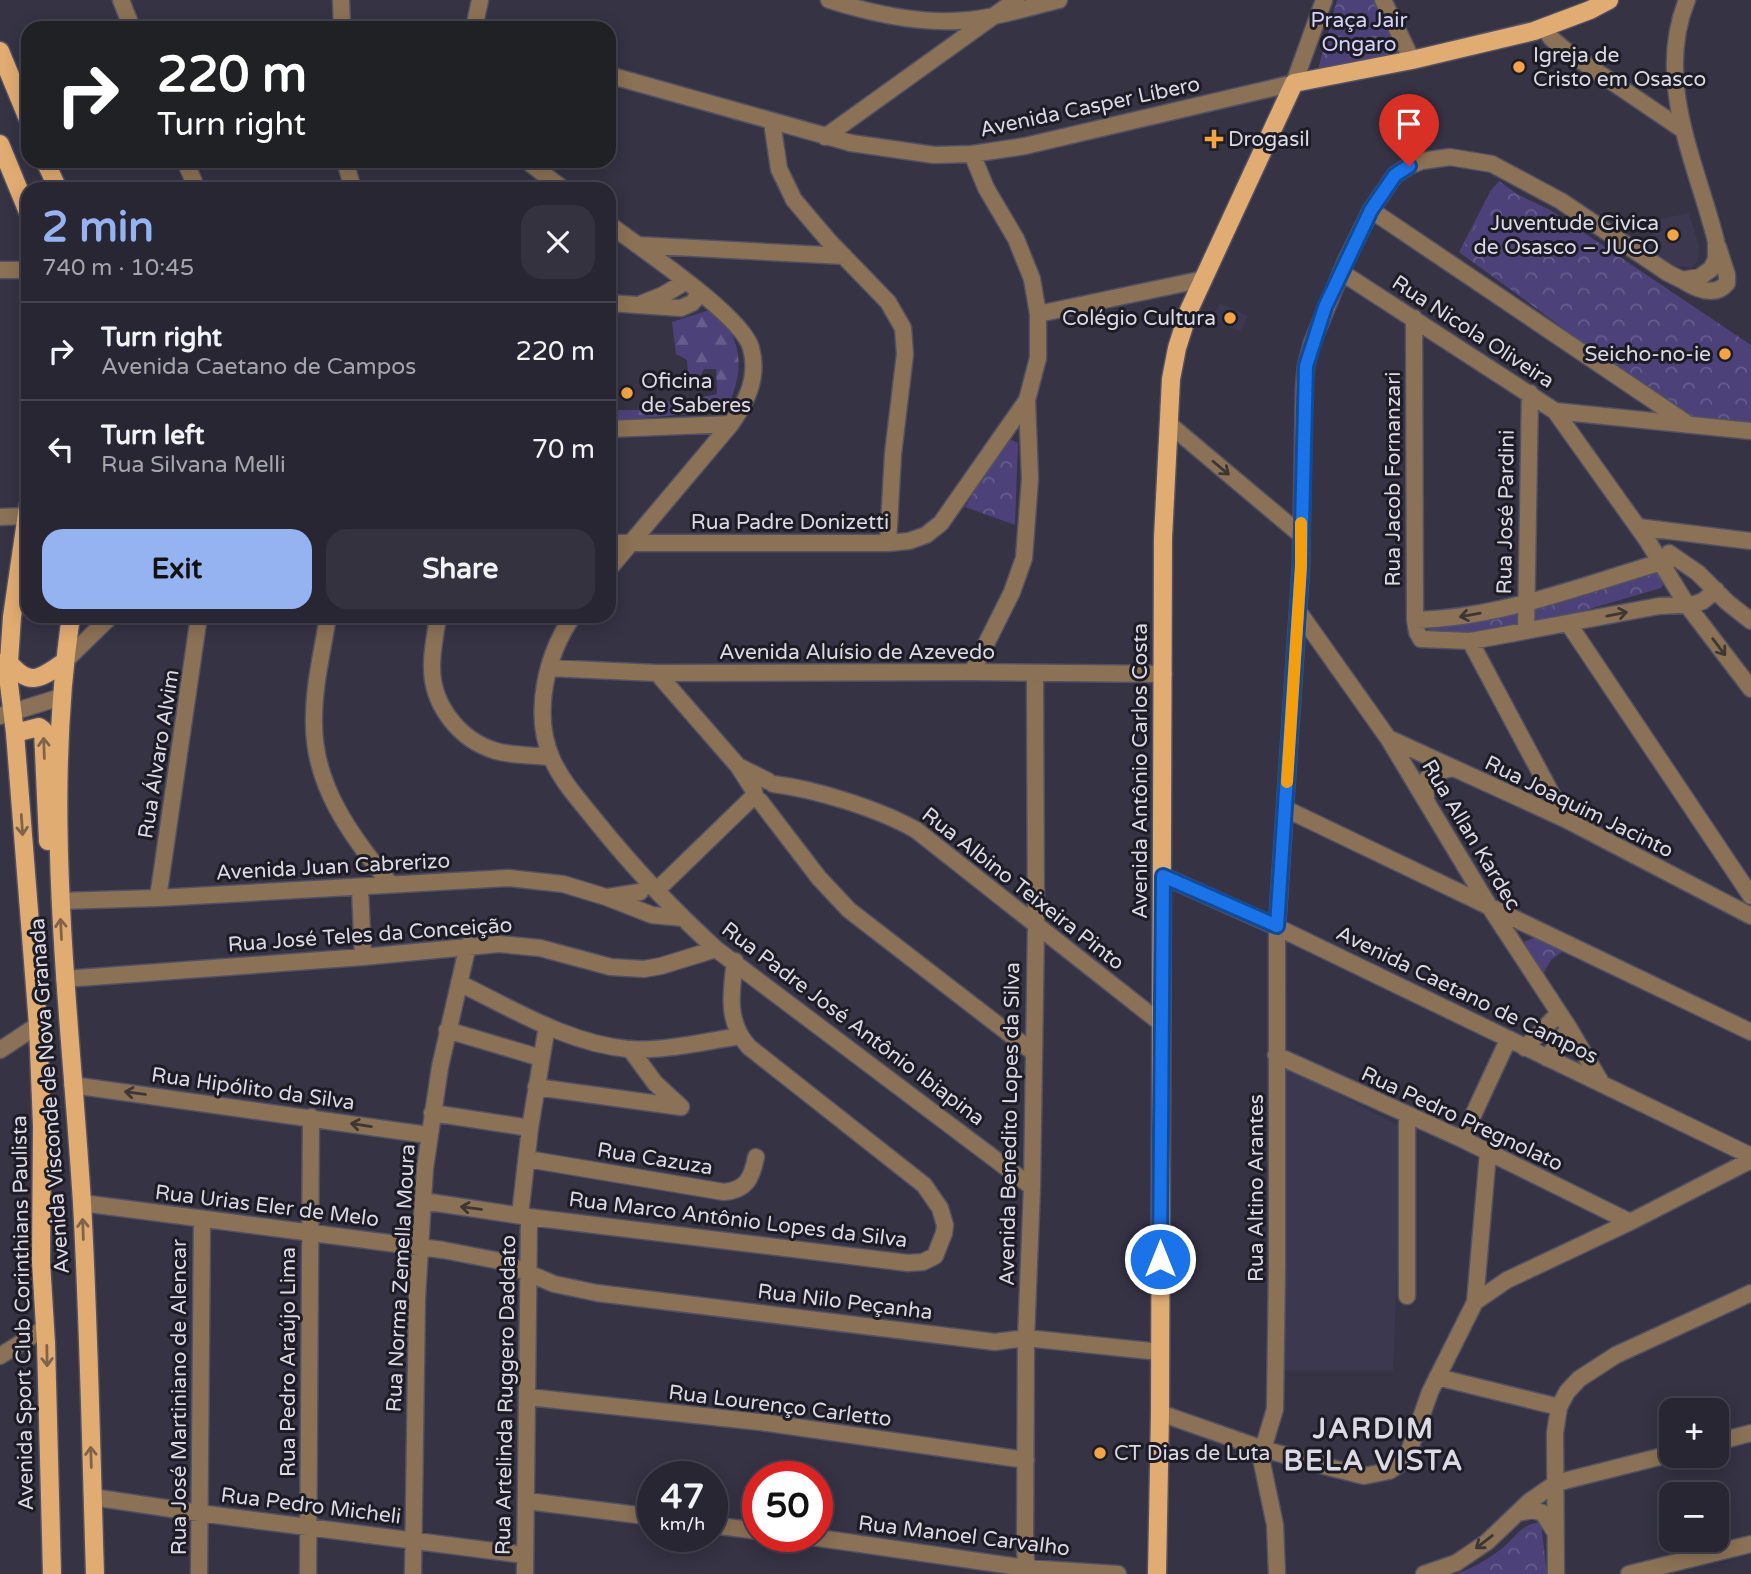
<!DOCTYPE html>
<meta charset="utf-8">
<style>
body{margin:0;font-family:"Varela Round",sans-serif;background:#34323f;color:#f1f3f6;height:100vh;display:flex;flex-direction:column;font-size:26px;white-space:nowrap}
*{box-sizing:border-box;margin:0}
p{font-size:23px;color:#a5a5ac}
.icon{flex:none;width:38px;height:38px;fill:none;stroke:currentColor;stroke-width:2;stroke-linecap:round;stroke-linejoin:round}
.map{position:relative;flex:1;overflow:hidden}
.details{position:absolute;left:21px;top:182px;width:595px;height:441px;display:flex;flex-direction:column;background:#282633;border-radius:21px;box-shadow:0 4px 18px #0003,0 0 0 2px #44434e}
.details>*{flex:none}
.top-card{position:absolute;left:21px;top:21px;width:595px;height:147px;border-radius:21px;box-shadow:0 4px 18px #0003,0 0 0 2px #44434e;background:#202124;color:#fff;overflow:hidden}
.fabs{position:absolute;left:1659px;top:1398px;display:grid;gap:14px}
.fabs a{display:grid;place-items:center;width:70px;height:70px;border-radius:14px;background:#282633;box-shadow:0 4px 18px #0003,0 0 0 2px #44434e;font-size:35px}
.speed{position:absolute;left:637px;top:1461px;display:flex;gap:14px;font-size:35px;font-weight:700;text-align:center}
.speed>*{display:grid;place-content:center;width:91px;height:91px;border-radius:50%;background:#282633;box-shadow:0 4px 18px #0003,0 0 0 2px #44434e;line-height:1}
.speed small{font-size:18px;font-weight:400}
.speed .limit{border:10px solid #d22;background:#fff;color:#111}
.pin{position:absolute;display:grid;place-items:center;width:60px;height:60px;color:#fff;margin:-72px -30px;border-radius:50% 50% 50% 0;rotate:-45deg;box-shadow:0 0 7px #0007}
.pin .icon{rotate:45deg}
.me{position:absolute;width:77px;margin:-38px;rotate:0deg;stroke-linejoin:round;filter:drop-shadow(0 0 5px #0008)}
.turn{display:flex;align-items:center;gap:24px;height:147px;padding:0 21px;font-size:32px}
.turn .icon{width:91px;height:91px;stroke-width:2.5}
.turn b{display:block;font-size:49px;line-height:60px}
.round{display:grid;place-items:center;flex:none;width:74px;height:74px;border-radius:21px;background:#34323f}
.summary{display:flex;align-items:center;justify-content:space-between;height:119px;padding:0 21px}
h1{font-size:42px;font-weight:700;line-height:52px;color:#95b2f1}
.action{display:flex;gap:14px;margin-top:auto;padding:14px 21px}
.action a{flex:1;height:80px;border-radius:21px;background:#95b2f1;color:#111;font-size:28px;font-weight:700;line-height:80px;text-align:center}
.action a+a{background:#34323f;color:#f1f3f6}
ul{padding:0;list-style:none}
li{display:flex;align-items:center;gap:21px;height:98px;padding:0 21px;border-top:2px solid #44434e}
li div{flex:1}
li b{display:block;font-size:26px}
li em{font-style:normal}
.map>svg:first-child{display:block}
.built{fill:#3b3850}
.forest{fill:url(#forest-firs)}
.park{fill:url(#park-crowns)}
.pitch{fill:#4c4279}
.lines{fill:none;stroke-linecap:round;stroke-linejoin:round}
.minor-casing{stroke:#535161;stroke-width:19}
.major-casing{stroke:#535161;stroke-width:21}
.minor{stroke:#8b7256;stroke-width:16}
.major{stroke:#e1ac71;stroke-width:18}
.oneway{stroke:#3e3633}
.oneway2{stroke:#7f644a}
.route-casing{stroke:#114b97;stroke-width:18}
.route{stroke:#1a73e8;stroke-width:12}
.slow{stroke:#f59e0b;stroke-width:12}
.poi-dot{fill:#f2a541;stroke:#1d1c24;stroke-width:2.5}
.labels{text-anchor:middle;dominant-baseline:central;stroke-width:6;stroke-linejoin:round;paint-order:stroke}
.park-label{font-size:21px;fill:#d5d1fb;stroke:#1d1c24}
.poi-label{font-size:21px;fill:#dad9e4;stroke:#1d1c24;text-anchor:start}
.street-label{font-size:21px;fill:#dad9e4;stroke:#1d1c24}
.district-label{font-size:28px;font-weight:bold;letter-spacing:2px;fill:#dad9e4;stroke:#1d1c24}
</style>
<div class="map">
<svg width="1751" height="1574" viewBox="0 0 1751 1574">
<defs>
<pattern id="forest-firs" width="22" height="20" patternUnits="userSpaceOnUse" patternTransform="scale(1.75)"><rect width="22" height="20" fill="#4c4279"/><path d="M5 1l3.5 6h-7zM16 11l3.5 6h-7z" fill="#655d8c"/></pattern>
<pattern id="park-crowns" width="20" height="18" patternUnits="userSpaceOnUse" patternTransform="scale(1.75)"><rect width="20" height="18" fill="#4c4279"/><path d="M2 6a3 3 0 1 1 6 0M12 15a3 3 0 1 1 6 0" fill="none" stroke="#655d8c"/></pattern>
</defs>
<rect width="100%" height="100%" fill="#353344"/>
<path class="built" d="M1689,213L1699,245L1698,261L1691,268L1668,265L1639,247L1659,226L1661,219Z
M1219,303L1248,316L1241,332L1212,319Z
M1287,1067L1403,1128L1393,1370H1279Z"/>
<path class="forest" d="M709,310C715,315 725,321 729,329C744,355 740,381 727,408L688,414L609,421V410H642L668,401L695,399L717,394L716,369H704L696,385L688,374L687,360L676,354L672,322Z"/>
<path class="park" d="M1337,0H1377L1404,57L1317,73Z
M1499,181L1517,194L1550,210L1751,345V426L1688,419L1459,252L1491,190Z
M1007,438L1018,443L1015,525L965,507Z
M1654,567L1664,576V584L1661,588L1562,617L1469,636L1430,633L1428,629L1519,607Z
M1536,937L1566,949L1551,960L1542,976L1524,942Z
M1541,1522L1547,1574H1455C1472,1569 1486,1560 1500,1550C1516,1538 1520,1524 1541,1522Z"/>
<path class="pitch" d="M1482,219L1530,254L1513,278L1464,243Z"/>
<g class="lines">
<defs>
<path id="minor" d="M121,0L132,28
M341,0L342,28
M829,0C873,14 923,25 969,20C999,17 1030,7 1059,0
M1383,0L1412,60
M1544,27L1551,38L1565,50L1683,130
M474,28L480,0
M609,75L851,143L934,155L972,154L1025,146L1294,83L1324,0
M772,122L779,169L794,200L828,240L888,302L903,328L905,354L893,454L888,543
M825,137L1016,0
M972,154L986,188L1016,239L1032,279L1038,314V358L1027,400L1030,479L1024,558L1012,592L972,672
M185,161L197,189
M345,161L353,189
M527,161L563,189
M1371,210L1685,422
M609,224C640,248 742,315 751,348C759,377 747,401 731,424L609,569
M637,245L844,256
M0,270H28
M1341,272L1555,411L1647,540L1687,605L1751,689
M1682,280C1696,289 1715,298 1727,283V275L1718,247
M609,303L681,308L692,303L700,294
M643,303L663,295L685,282
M1038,314L1204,279
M1414,318L1415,620L1417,632L1421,639L1470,641L1493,637L1659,606L1695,604L1703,601L1716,590
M1555,411L1751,431
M1169,424L1301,535
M609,429L731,424
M0,517L27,516
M1638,527L1751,541
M609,543H888L909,541L926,535L941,523L1027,400
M1669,553L1698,573L1727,602L1751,621
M1298,611L1388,738L1489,906L1569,1028L1602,1084
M328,616C323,649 314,684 314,718C312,785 351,835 391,885
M438,616C436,632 432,649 432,665C431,704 459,740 496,751C514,756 533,755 551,757
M573,616C546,655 532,714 552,759C562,782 580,801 595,820C632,866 672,909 716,949L1032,1187
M1415,620C1505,618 1589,582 1676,558
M1568,623L1751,896
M1526,631L1530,393
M1470,641L1565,819
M64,662L111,616
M549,668L657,673L972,672L1164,674
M657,673L738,766L754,791
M0,716L61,697
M1388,738L1565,819L1751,916
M738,766L768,781
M773,784C815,789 879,809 916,830L1162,1024
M1426,797L1424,782C1432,772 1441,770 1454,768
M760,801L819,878L849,910L1033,1052
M1286,809L1751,1032
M1163,876L1277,927L1751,1156
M360,888L363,957
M657,890L755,795
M608,897L640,892
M158,898L199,616
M60,901L158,898L508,878L563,884L606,897L652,915L683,918
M64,979L363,957L499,944L540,948L611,967L644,969L661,966L716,949
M459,983C513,1009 567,1043 628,1049C660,1052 707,1041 740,1036
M447,1030L541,1058
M1525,1048L1559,1013
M630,1049L655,1083L681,1107
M0,1050L38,1025
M1276,1055L1462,1139L1630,1222
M1547,1058L1569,1028
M72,1085L428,1135
M536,1087L681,1107
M432,1113L530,1128
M1462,1139L1508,1040
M527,1159L724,1192C747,1190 752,1177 756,1157
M423,1201L529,1217L908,1263L923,1262L935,1256L944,1233L945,1225L940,1208L924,1185L749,1047C726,1022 731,993 735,961
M82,1203L443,1250L500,1261L554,1284L597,1293L995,1342L1026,1338L1160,1352
M520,1215L530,1128L547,1026
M1407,1296V1115
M1475,1302L1488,1153
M0,1356L45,1328
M1437,1377L1559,1407
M528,1397L768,1423L1026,1460
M1160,1413L1263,1449L1332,1468L1364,1476L1389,1471L1406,1460L1430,1392L1475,1302L1507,1280L1630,1222L1751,1160
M1717,1442L1751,1433
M92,1497L199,1513L525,1555
M527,1501L653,1517
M1518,1513L1533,1510L1543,1513L1555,1532
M712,1525L758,1531
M805,1536L1026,1568L1118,1574
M199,1574L202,1220
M308,1574L311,1117
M413,1574L417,1297L425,1168L440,1067L468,945
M525,1574L529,1217
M1027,1574L1025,1549L1026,1338L1032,1187L1036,926L1035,674
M1277,1574L1275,1525L1262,1463L1263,1449L1275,1409L1277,1266V927L1301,566L1304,387L1306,366L1312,343L1346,261L1371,210L1395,175L1409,166L1422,161L1450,157L1492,164L1561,201L1668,273L1682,280L1700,277L1711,269L1716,259V241C1696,162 1654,81 1687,0
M1424,1574L1456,1563L1487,1542L1530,1501L1556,1483L1671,1454
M1556,1574L1555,1433L1559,1407L1567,1392L1579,1379L1616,1355L1751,1293
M1629,1574L1751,1544"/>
<path id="major" d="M0,51L28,119
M0,144L28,212
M45,161L58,189
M28,507L12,617L8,676L15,733L38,1025L42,1126L41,1262L46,1343L52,1574
M71,616C42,811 70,1008 82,1203C89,1327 91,1450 95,1574
M7,660C29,688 40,679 64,662
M15,733L39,727L43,730L48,841
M1157,1574L1160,1413L1163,538L1171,379L1177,348L1189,310L1294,83L1412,60L1534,31L1590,10L1609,0"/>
</defs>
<use href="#minor" class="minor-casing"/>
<use href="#major" class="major-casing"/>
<use href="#minor" class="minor"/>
<use href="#major" class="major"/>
</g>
<defs><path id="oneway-shaft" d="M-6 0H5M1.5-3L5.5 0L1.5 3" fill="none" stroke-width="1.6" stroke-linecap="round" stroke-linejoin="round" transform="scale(1.75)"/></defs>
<g class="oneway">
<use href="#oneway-shaft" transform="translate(1221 468) rotate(40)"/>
<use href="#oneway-shaft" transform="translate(1617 614) rotate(-11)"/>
<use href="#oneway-shaft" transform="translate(1470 615) rotate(170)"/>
<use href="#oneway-shaft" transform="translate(1719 647) rotate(53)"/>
<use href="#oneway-shaft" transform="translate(135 1093) rotate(-172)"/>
<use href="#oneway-shaft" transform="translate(361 1125) rotate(-171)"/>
<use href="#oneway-shaft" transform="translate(471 1208) rotate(-172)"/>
<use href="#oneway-shaft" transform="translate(1484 1542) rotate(142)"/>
</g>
<g class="oneway2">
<use href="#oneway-shaft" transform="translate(44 748) rotate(-92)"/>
<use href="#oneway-shaft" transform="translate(22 825) rotate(86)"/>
<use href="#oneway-shaft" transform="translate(61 929) rotate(-93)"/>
<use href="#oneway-shaft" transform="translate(83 1229) rotate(-92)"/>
<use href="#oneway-shaft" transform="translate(47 1356) rotate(89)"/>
<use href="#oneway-shaft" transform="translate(91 1457) rotate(-92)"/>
</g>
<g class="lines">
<defs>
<path id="route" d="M1160,1259L1163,876L1277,926L1301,566L1306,366L1325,307L1371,210L1395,175L1409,166"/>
</defs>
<use href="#route" class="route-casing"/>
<use href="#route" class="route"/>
<path class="slow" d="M1287,782L1301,566V523"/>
</g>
<g class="poi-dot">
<circle cx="1519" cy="67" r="7"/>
<path d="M1210.5 128.5h7v7h7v7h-7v7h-7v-7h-7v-7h7z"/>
<circle cx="1673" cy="235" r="7"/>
<circle cx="1230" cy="318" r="7"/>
<circle cx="1725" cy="354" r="7"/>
<circle cx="627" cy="393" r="7"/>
<circle cx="1100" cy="1453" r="7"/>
</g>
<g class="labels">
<g class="park-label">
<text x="1359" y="20">Praça Jair<tspan x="1359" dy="24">Ongaro</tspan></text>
</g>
<g class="poi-label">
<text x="1533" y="55">Igreja de<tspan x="1533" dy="24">Cristo em Osasco</tspan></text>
<text x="1228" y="139">Drogasil</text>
<text x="1659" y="223" text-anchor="end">Juventude Civica<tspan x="1659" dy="24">de Osasco – JUCO</tspan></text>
<text x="1216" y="318" text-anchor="end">Colégio Cultura</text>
<text x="1711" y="354" text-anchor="end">Seicho-no-ie</text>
<text x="641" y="381">Oficina<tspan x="641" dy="24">de Saberes</tspan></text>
<text x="1114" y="1453">CT Dias de Luta</text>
</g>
<g class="street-label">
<text transform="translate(1090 107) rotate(-12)">Avenida Casper Líbero</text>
<text transform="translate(1473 332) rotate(33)">Rua Nicola Oliveira</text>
<text transform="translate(1393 479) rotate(-90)">Rua Jacob Fornanzari</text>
<text transform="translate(1506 512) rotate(-89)">Rua José Pardini</text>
<text x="790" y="522">Rua Padre Donizetti</text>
<text x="857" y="652">Avenida Aluísio de Azevedo</text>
<text transform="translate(159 754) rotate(-81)">Rua Álvaro Alvim</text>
<text transform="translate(1140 771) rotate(-90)">Avenida Antônio Carlos Costa</text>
<text transform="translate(1579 807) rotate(26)">Rua Joaquim Jacinto</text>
<text transform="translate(1471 835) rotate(59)">Rua Allan Kardec</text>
<text transform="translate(333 867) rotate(-3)">Avenida Juan Cabrerizo</text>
<text transform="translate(1023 889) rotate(38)">Rua Albino Teixeira Pinto</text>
<text transform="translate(370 935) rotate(-4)">Rua José Teles da Conceição</text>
<text transform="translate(1467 995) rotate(26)">Avenida Caetano de Campos</text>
<text transform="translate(853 1024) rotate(37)">Rua Padre José Antônio Ibiapina</text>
<text transform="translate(253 1089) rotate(8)">Rua Hipólito da Silva</text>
<text transform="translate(50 1096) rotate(-94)">Avenida Visconde de Nova Granada</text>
<text transform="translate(1462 1119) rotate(25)">Rua Pedro Pregnolato</text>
<text transform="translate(1010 1124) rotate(-89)">Avenida Benedito Lopes da Silva</text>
<text transform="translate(655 1159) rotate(9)">Rua Cazuza</text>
<text transform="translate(1256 1188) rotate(-90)">Rua Altino Arantes</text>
<text transform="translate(267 1206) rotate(7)">Rua Urias Eler de Melo</text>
<text transform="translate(738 1220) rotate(7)">Rua Marco Antônio Lopes da Silva</text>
<text transform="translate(401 1278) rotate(-87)">Rua Norma Zemella Moura</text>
<text transform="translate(845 1302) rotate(7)">Rua Nilo Peçanha</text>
<text transform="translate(23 1313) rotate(-91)">Avenida Sport Club Corinthians Paulista</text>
<text transform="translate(288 1362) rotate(-90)">Rua Pedro Araújo Lima</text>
<text transform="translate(506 1395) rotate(-89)">Rua Artelinda Ruggero Daddato</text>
<text transform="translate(179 1397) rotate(-90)">Rua José Martiniano de Alencar</text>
<text transform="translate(780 1406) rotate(7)">Rua Lourenço Carletto</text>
<text transform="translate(311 1506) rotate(7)">Rua Pedro Micheli</text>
<text transform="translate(964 1536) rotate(7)">Rua Manoel Carvalho</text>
</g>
<g class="district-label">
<text x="1374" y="1429">JARDIM<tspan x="1374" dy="32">BELA VISTA</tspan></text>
</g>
</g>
</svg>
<div class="fabs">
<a>+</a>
<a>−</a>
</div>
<div class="speed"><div>47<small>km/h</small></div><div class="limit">50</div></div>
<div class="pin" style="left:1409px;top:166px;background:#d93025"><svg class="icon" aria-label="arrive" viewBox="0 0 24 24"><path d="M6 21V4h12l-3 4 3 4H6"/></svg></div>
<svg class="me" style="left:1160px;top:1259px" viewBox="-20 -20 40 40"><circle r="17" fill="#1a73e8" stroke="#fff" stroke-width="3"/><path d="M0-11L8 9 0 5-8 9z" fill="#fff"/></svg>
<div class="top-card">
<div class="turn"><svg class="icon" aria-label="right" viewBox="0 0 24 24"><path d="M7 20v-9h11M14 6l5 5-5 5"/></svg><div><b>220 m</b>Turn right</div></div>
</div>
<section class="details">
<div class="summary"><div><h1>2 min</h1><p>740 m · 10:45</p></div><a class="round"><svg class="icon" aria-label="close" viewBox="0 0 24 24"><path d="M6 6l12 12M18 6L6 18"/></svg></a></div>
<ul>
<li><svg class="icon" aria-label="right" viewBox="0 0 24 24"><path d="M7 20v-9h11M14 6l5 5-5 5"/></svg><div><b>Turn right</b><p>Avenida Caetano de Campos</p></div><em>220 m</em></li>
<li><svg class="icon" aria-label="left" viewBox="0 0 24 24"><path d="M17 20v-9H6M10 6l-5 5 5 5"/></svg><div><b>Turn left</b><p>Rua Silvana Melli</p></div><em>70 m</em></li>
</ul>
<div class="action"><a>Exit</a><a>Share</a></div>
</section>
</div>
